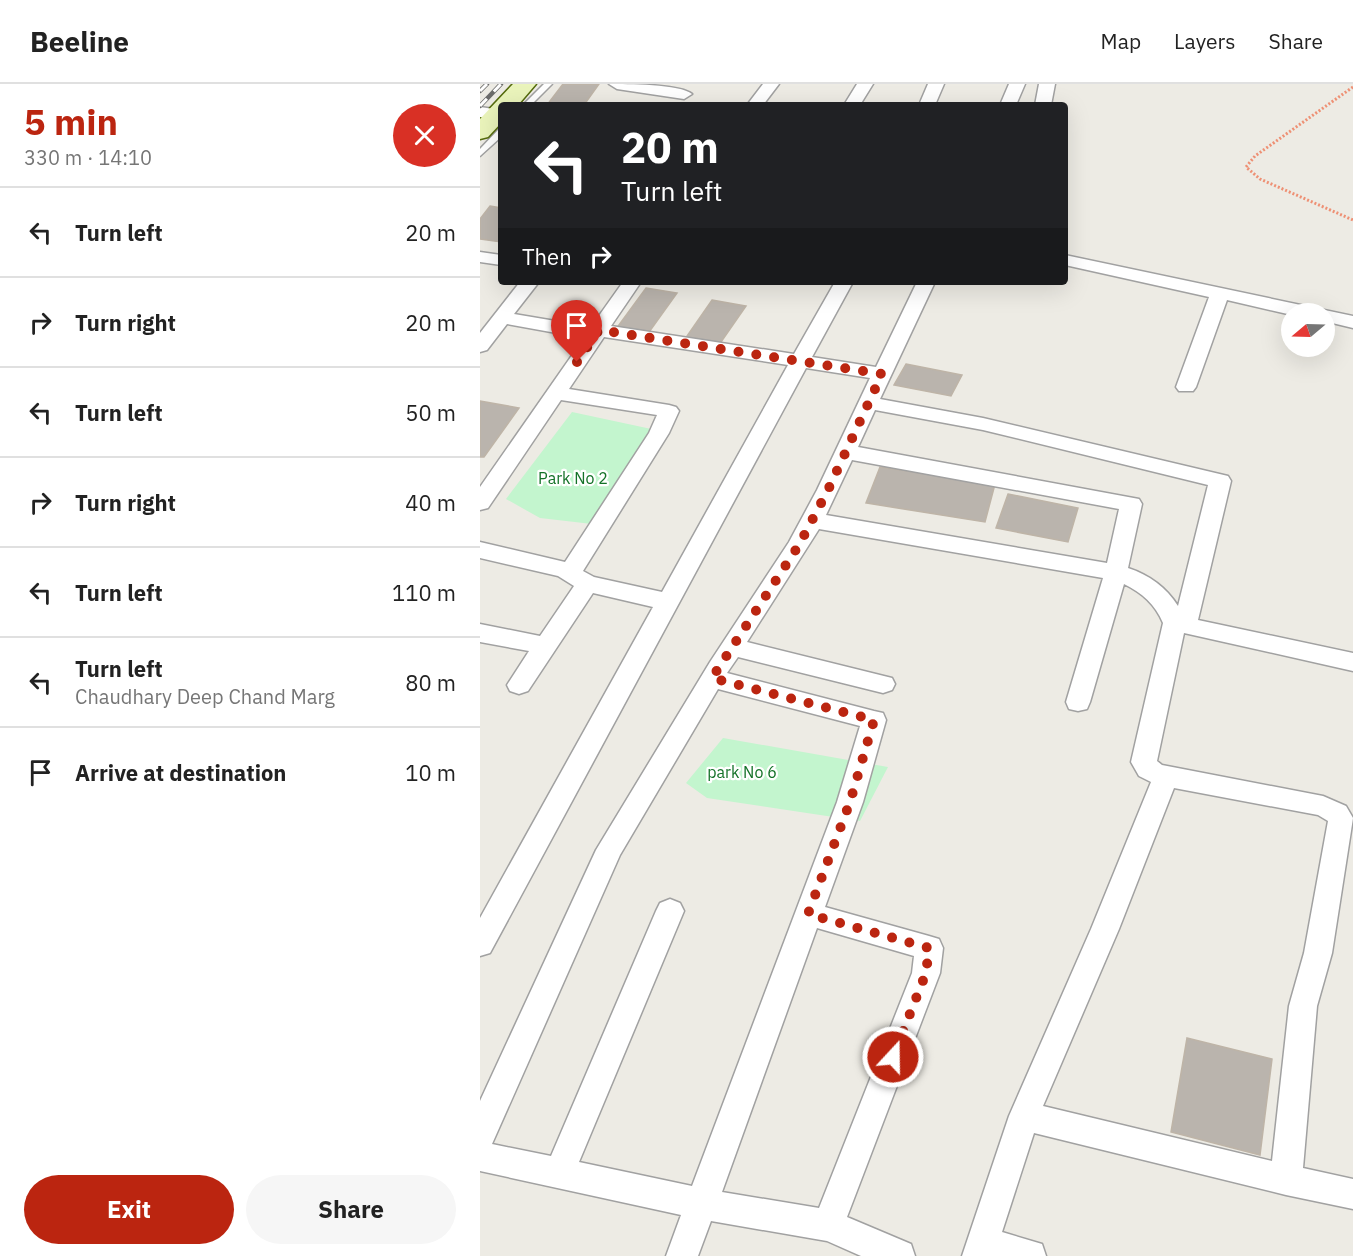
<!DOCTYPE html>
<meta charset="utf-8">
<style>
body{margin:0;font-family:"IBM Plex Sans",sans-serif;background:#f6f6f6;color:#222;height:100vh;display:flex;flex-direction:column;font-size:22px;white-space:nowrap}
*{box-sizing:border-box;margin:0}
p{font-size:20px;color:#767676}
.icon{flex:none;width:33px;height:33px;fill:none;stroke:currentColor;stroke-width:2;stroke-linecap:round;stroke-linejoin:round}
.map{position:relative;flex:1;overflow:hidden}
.details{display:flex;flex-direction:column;background:#fff;width:480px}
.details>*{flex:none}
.top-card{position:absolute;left:18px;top:18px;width:570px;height:183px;border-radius:6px;box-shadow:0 6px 24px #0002;background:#202124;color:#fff;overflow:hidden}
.needle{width:39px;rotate:251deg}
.controls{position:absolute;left:801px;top:219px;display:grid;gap:12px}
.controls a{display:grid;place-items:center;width:54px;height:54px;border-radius:50%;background:#fff;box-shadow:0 6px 24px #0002;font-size:30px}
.pin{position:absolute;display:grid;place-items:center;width:51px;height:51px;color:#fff;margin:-62px -26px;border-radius:50% 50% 50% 0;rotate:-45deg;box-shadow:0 0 6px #0007}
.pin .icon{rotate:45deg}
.me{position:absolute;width:66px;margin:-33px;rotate:21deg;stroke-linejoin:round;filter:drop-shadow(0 0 4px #0008)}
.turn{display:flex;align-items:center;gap:21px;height:126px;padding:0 24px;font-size:27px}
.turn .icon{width:78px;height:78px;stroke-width:2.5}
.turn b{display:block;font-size:42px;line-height:51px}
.then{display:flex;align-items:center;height:57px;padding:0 24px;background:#0003;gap:12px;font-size:22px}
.round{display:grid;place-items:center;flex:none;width:63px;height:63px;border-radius:32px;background:#f6f6f6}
.head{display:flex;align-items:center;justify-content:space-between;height:102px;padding:0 24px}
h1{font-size:36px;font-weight:700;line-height:45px;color:#bb2510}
.action{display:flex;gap:12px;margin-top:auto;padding:12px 24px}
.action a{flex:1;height:69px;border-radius:36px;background:#bb2510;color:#fff;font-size:24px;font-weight:700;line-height:69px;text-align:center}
.action a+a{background:#f6f6f6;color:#222}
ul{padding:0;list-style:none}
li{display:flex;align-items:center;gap:18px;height:90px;padding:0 24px;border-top:2px solid #e0e0e0}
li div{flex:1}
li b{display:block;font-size:22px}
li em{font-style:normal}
header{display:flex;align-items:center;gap:36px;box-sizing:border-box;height:84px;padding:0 30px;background:#fff;border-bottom:2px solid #e0e0e0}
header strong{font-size:28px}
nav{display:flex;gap:33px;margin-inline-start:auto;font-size:21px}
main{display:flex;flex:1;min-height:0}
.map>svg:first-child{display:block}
.park{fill:#c3f5ce}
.building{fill:#bab4ad;stroke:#beb4a7;stroke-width:1.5}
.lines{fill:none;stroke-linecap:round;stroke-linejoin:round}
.lane-casing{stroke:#a1a1a1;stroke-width:3}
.street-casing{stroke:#a1a1a1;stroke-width:3}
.secondary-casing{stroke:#556b0d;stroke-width:3}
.path{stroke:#ee9074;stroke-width:3;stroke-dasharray:2 2;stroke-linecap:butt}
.lane{fill:#fff;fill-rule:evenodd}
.street{fill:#fff;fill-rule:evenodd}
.secondary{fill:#eaf4bb;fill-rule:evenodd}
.rail-casing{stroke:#6b6b6b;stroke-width:4.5}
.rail{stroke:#fff;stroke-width:3;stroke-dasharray:10;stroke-linecap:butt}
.route{stroke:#bb2510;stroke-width:10;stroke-dasharray:0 18}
.labels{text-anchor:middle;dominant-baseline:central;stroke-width:4.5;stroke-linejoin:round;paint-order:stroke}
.park-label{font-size:16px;fill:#147228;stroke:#fff}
</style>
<header>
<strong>Beeline</strong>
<nav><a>Map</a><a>Layers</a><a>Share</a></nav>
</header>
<main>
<section class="details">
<div class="head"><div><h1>5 min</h1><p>330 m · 14:10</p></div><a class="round" style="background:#d93025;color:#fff"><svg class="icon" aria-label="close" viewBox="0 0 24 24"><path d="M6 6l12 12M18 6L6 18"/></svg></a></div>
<ul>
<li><svg class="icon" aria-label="left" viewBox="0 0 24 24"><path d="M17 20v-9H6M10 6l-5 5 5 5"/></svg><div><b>Turn left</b></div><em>20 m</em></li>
<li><svg class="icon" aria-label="right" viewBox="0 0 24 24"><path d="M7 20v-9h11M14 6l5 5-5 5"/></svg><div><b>Turn right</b></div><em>20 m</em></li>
<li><svg class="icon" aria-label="left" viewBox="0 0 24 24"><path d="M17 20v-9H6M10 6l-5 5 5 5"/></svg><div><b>Turn left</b></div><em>50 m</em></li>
<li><svg class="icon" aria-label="right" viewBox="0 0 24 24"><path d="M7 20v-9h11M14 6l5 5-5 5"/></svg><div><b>Turn right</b></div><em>40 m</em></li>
<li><svg class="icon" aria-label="left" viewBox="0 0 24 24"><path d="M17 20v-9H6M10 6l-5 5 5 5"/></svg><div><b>Turn left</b></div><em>110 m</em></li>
<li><svg class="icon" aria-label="left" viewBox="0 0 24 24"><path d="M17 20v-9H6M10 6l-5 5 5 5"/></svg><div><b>Turn left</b><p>Chaudhary Deep Chand Marg</p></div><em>80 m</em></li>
<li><svg class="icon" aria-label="arrive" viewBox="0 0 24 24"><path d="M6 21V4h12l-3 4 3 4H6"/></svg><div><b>Arrive at destination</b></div><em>10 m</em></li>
</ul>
<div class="action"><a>Exit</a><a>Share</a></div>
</section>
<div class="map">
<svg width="873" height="1172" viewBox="0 0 873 1172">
<rect width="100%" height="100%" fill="#edebe4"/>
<path class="park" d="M92,328L176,346L112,440L60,434L26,415Z
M243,654L408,683L380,737L227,714L206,699Z"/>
<path class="building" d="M83,0H119L104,21H67Z
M10,122L21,124V158L0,155V135Z
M166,204L197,209L167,251L136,245Z
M232,216L266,222L239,261L205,255Z
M426,280L482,291L471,312L414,301Z
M0,317L39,324L4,373H0Z
M400,383L515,400L505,438L386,419Z
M528,410L598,424L588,458L516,444Z
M707,954L792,975L780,1071L691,1048Z"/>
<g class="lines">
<defs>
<path id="lane" d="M64,0H72L51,21H43Z
M18,46H21V53L0,72V65Z"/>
<path id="street" d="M129,0C147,0 200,0 212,10L204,15L137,5Z
M283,0H299L283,21H267Z
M377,0H393L380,21H364Z
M448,0H464L455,21H439Z
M529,0H545L536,21H520Z
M559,0H575L571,21H555Z
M0,23L21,26V36L0,33Z
M0,168L21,171V181L0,178Z
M585,171L873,232V244L844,237V230L812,231L747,216L716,303L713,307H699L696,303L729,213L585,181Z
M40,198H59L34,230L111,243L143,198H161L131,242L314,270L355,198H373L332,273L396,283L437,198H455L400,315L503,334L748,392L751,397L718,536L873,569V587L704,549L677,677L682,681L843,712L866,722L873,734L852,869L837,922L823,1084L873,1095V1125L806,1111L554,1049L522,1148L562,1160L566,1172H482L529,1032L611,845L671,698L659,692L651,678L683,539C675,520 662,509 644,500L610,618L607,625L598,627L589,625L586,618L623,494L339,445L267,558L412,594L415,600L412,606L403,609L258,573L247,589L394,627L403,629L406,636L383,718L345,823L449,852L459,855L463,864L460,889L367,1133L431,1160L435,1172H381L347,1157L231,1137L218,1172H186L201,1131L0,1087V1017L116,766L230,578L309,458L337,406L390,294L326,284L10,869L0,872V834L173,523L113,509L48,607L39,610L30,607L27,601L49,567L0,558V540L60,552L94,502L78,492L0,474V458L85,478L169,349L177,331L81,316L8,424L0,426V403L104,254L27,240L7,266L0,268V249ZM124,253L308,281L182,508L114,493L103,487L189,349L199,327L196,323L189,321L89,305ZM395,326L503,346L728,401L698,522C686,503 669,491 648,484L662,420L659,415L378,363ZM372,376L639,425L627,479L346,431ZM238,605L380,642L357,718L212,1102L99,1078L204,827L200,819L190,815L180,819L176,827L71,1072L12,1060L140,771ZM694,704L838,731L848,737L824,869L809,922L792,1077L563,1022L639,845ZM337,844L434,872L432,889L339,1124L242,1108Z"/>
<path id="secondary" d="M33,0H56L38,21H21V39L8,53L0,55V35Z"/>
</defs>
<use href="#lane" class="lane-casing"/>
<use href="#street" class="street-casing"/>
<use href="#secondary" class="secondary-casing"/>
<path class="path" d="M873,3L775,72L766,83L780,95L873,136"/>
<use href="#lane" class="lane"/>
<use href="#street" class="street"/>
<use href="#secondary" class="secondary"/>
<defs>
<path id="rail" d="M0,7L7,0
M0,22L21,0"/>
</defs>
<use href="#rail" class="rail-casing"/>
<use href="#rail" class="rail"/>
</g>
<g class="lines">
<path class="route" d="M97,278L119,246L402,290L348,406L319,461L232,594L394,636L370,718L328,830L449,864L446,889L413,973"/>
</g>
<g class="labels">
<g class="park-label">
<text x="93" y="394">Park No 2</text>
<text x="262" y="688">park No 6</text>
</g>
</g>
</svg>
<div class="controls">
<a><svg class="needle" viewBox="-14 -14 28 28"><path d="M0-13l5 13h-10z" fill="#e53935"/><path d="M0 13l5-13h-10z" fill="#767676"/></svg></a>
</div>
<div class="pin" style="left:97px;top:278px;background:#d93025"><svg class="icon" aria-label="arrive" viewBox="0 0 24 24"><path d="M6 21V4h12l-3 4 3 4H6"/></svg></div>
<svg class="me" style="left:413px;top:973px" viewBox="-20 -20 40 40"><circle r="17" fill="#bb2510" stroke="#fff" stroke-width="3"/><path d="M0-11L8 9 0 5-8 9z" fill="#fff"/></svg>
<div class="top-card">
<div class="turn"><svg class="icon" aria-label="left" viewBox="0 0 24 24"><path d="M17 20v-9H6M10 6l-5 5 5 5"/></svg><div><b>20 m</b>Turn left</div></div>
<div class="then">Then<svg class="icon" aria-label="right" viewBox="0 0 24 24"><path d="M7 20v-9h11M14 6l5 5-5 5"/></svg></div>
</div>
</div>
</main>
